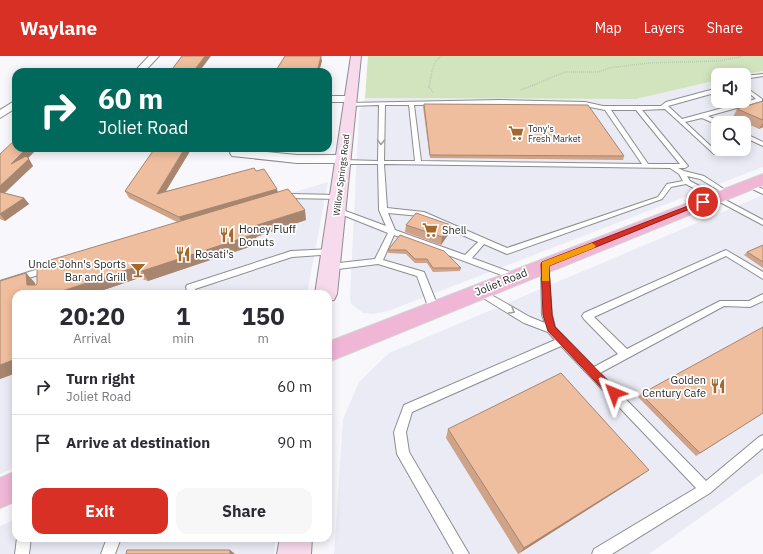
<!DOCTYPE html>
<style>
body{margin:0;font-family:"IBM Plex Sans",sans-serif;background:#f7f7f7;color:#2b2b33;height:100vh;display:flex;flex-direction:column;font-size:15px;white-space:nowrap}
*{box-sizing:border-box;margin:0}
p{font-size:13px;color:#7c7c81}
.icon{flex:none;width:22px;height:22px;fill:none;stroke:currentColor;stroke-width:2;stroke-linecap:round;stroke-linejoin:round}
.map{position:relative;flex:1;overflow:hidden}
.details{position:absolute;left:12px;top:234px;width:320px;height:252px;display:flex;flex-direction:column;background:#fff;border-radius:12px;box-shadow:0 2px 10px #0003}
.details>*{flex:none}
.guide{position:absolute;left:12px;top:12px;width:320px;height:84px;border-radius:12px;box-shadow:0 2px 10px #0003;background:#00695c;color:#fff;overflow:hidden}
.controls{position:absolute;left:711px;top:12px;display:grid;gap:8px}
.controls a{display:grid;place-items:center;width:40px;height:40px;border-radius:8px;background:#fff;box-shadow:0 2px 10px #0003;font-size:20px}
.pin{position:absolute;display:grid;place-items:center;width:34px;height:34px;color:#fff;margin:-17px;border:2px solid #fff;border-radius:50%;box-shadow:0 1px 4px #0007}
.me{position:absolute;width:44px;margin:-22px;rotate:316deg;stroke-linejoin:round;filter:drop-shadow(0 0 3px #0008)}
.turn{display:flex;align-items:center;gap:14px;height:84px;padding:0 20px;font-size:18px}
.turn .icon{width:52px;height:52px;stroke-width:2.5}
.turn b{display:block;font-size:28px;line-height:34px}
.eta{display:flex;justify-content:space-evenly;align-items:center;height:68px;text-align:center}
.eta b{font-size:24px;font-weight:700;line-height:28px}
.action{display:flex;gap:8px;margin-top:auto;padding:8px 20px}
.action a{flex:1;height:46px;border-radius:12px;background:#d93025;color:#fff;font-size:16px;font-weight:700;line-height:46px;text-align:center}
.action a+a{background:#f7f7f7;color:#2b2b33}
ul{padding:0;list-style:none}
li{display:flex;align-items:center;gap:12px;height:56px;padding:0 20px;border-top:1px solid #e1e1e2}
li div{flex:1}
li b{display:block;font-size:15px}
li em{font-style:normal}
header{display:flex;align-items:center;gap:24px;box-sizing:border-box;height:56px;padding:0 20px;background:#d93025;color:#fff}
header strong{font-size:19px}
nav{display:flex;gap:22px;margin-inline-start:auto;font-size:14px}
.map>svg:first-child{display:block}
.built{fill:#ebebf6;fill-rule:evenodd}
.green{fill:#d1e4bd}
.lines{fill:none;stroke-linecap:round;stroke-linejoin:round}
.lane-casing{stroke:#8d8d91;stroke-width:2}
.street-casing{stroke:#8d8d91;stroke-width:2}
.secondary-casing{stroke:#8d8d91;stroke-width:2}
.primary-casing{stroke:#d4d4d4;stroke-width:2}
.path{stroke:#aeaeb1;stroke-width:1.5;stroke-dasharray:0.5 1.5;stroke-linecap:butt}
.lane{fill:#fff;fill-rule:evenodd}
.street{fill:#fff;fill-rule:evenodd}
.secondary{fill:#f7daeb;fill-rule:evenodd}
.primary{fill:#efb6d6;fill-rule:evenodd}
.wall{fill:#cea388}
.shaded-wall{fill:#a7856f}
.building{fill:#efbe9e;stroke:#a7856f}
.oneway{stroke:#9f9f9f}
.route{fill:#d93025;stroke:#8d1f18}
.slow{fill:#f59e0b}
.labels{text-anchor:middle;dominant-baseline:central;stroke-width:3.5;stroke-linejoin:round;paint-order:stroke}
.far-poi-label{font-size:9px;fill:#29292a;stroke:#fff;text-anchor:start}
.far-street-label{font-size:9px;fill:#29292a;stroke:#fff}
.poi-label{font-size:11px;fill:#29292a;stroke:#fff;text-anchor:start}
.street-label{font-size:11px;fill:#29292a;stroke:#fff}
</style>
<header>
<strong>Waylane</strong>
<nav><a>Map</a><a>Layers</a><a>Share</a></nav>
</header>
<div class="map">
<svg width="763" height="498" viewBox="0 0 763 498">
<rect width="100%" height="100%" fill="#f8f8fc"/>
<path class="built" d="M763,15V111L388,255L373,258L363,257L351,248L350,240L359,55L365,42L636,43L718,24V45H744V19H742ZM718,67H744V93H718Z
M328,126L307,238H16V411L0,418V223Z
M763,139V417L649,498H334L343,363L359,326L389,297Z
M16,463V482H276L274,498H0V470Z"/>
<path class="green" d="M368,0H763V15L742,19H718V24L636,43L365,42Z"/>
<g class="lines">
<defs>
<path id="lane" d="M763,18V20L744,23V20Z
M744,30L762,43V45L708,60L720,66L721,67H718V69L702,62L685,66L715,94L725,93L714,98L665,53L642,54L688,110L685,112H678L684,115L704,120L730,137L727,139L725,138L700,123L687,120L690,125L763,164V169L686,128L671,131L662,143L507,198L484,188L472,202L518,219L519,221L518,223L515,224L394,179L383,204L424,216L439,253L437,255H431L429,253L417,220L378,208L330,214L326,211L330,208L375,203L388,177L333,155L337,153H340L386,170L379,154L378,108H343L340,106L343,104L378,105L379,49L350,50L347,48L348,47L500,44L585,46L603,50H661L666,46L718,32V36L668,50L682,63L756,43L744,33ZM500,48L585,50L605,54L642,108L421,105L414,49ZM385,49H409L415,105H384ZM611,54H636L680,108H648ZM384,108L670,112L679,118L683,125L667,128L658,141L507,192L424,156L387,152ZM388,157L420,160L478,186L465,199L395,174Z
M744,77L763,86V90L744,81Z
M748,127L763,133V138L746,130L745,129Z
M290,138L339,139L343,141L339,143L290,142L282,144L278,142Z
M332,193L336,196L335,198L292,201L195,233L196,238H188L186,231L187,229L291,195Z
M726,194L763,216V223L726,200L594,261L627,293L720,245H749L763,238V245L750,251L724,250L600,317L706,425L759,381L763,379V392L710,437L612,498H592L594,493L696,432L561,290L412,356L406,376L409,396L469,498H454L397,398L394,376L404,349L555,284L548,276L524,267L475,237L474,235L475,233H481L530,261L545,267L542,259L541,209L542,207H548L552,259L555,271L594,311L618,298L584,263L582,260L584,257Z
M48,210L51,211L52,213L51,215L0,231V225Z
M17,482H31L29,498H15Z
M107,482H121L115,498H101Z"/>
<path id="street" d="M149,0H159L144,16H134Z
M328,40H351L356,43L351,46H328Z
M16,44V52L0,62V54Z
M237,93L297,99H343L348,100L350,103L348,106L343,107H297L232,100L230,97L232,94Z"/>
<path id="secondary" d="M351,0H361L337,238L334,244L328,245V238H315Z
M280,482H312L311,498H277Z"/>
<path id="primary" d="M763,118V129L328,306V286Z
M16,415V445L0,452V422Z"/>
</defs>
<use href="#lane" class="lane-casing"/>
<use href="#street" class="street-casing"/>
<use href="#secondary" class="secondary-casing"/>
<use href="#primary" class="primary-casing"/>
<path class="path" d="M521,34L565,16H599L609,12L648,7L719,5L743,0
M433,36L429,31C432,19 431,9 441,0"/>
<use href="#lane" class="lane"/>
<use href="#street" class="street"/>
<use href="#secondary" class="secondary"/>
<use href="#primary" class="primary"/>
</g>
<path class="wall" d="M763,45V71L759,73L733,61L737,53Z
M424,48L624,100L623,104L430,102L423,51Z
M38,92L28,102L33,110L5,137L24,142L29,148L5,165L0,163V98Z
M256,115L306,164L256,181L258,188L148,225L139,222L92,238H16V317L0,323V225L26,217L35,227V229H36L177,166L129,142L125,135H166Z
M406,169L450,176L441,189L405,176Z
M400,179L461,212L460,215L433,216L427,207H415L406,198L388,197V194Z
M763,189V212L744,199L747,196Z
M641,338L763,357L696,400L638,341Z
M448,373L639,421L518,498L446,382Z"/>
<path class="shaded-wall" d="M205,0H211L199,16H193Z
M321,0L322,5L319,16H317Z
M763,67V71L759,73Z
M27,92H38L16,114L11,108Z
M185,92H192L160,145L157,138Z
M29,103L33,110L0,141V130Z
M277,133L279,140L182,168L179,161Z
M24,142L29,148L5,165L0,158Z
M305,154L306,164L256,181L258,188L148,225L142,215L251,171Z
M451,169L450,176L441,189L442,181Z
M133,212L139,222L92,238H53Z
M26,217L35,227L36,238L27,229Z
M16,303V317L0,323V309Z
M649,414L639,421L518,498L524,492Z
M230,494L235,498H230Z"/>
<path class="building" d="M182,0H205L193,16H170Z
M285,0H321L317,16H275Z
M763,45V64L737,53Z
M424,48L588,49L624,100L430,99Z
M16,83V92H27L11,108L26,100L29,103L0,130V98Z
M155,92H185L157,138L254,112L256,115L264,113L277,133L179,161L125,135Z
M288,133L305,154L251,171L255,178L142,215L133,212L53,238H16V303L0,309V225L26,217L27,229H36L37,228V208Z
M0,136L24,142L0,158Z
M416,157L451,169L442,181L406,169Z
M400,179L444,195L461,212H433L427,203H415L406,194H388Z
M763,189V206L747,196Z
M763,271V357L700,397L641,338Z
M561,317L649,414L524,492L448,373Z
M127,494H230V498H126Z"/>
<defs><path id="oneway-chevron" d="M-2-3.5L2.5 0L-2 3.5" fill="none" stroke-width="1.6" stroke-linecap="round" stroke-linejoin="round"/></defs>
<g class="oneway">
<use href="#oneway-chevron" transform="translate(381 86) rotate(91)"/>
<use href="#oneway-chevron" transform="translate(512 255) rotate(30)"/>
</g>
<path class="route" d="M701,145L707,146L549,210L552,259L555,271L617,334L619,337L617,341L614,342L610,341L548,275L543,259L541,208L542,206Z"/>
<path class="slow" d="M592,187L596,190L594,192L549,210V225H542V206Z"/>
<defs>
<symbol id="supermarket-bare" viewBox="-9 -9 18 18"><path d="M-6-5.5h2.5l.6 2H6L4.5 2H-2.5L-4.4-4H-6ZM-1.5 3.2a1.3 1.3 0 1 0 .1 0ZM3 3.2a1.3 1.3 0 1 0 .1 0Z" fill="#a4692a" stroke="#fff" stroke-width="2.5" paint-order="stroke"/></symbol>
<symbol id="restaurant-bare" viewBox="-9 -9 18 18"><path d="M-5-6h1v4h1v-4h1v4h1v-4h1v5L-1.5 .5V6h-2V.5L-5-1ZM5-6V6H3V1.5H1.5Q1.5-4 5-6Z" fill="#a4692a" stroke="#fff" stroke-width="2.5" paint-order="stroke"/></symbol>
<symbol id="bar-bare" viewBox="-9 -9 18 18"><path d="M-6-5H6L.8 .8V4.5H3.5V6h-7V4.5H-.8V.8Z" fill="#a4692a" stroke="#fff" stroke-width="2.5" paint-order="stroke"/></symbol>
</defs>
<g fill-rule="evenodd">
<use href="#supermarket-bare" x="505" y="66" width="22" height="22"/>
<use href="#supermarket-bare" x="419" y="163" width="22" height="22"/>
<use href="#restaurant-bare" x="216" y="168" width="22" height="22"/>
<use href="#restaurant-bare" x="172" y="187" width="22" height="22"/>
<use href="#bar-bare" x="127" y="203" width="22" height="22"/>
<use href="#restaurant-bare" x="707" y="319" width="22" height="22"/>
</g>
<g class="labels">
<g class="far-poi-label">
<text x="528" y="72">Tony's<tspan x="528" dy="10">Fresh Market</tspan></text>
</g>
<g class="far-street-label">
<text transform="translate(341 119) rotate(-83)">Willow Springs Road</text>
</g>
<g class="poi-label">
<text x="239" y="173">Honey Fluff<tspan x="239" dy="13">Donuts</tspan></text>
<text x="442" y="174">Shell</text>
<text x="195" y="198">Rosati's</text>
<text x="126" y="208" text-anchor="end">Uncle John's Sports<tspan x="126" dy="13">Bar and Grill</tspan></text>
<text x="706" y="324" text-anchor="end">Golden<tspan x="706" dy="13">Century Cafe</tspan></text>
</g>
<g class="street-label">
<text transform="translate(501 226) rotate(-22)">Joliet Road</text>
</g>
</g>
</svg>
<div class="controls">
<a><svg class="icon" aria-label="sound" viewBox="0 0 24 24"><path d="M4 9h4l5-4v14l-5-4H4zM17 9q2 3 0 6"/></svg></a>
<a><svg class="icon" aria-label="search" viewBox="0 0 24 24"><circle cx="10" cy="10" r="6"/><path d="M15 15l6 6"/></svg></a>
</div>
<div class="pin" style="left:703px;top:146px;background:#d93025"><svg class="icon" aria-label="arrive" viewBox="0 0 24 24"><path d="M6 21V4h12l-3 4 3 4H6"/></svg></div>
<svg class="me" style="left:614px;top:337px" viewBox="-20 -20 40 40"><path d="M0-17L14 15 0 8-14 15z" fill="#d93025" stroke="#fff" stroke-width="4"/></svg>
<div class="guide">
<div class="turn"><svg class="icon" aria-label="right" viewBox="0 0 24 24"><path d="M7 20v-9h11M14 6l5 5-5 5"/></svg><div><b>60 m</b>Joliet Road</div></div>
</div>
<section class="details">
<div class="eta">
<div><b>20:20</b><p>Arrival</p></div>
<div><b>1</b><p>min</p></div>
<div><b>150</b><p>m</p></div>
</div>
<ul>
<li><svg class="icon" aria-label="right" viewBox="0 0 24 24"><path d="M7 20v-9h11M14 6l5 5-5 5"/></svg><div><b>Turn right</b><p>Joliet Road</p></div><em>60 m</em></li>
<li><svg class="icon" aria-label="arrive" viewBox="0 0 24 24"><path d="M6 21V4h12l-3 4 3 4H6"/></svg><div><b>Arrive at destination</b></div><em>90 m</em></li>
</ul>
<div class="action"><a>Exit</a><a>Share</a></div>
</section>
</div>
